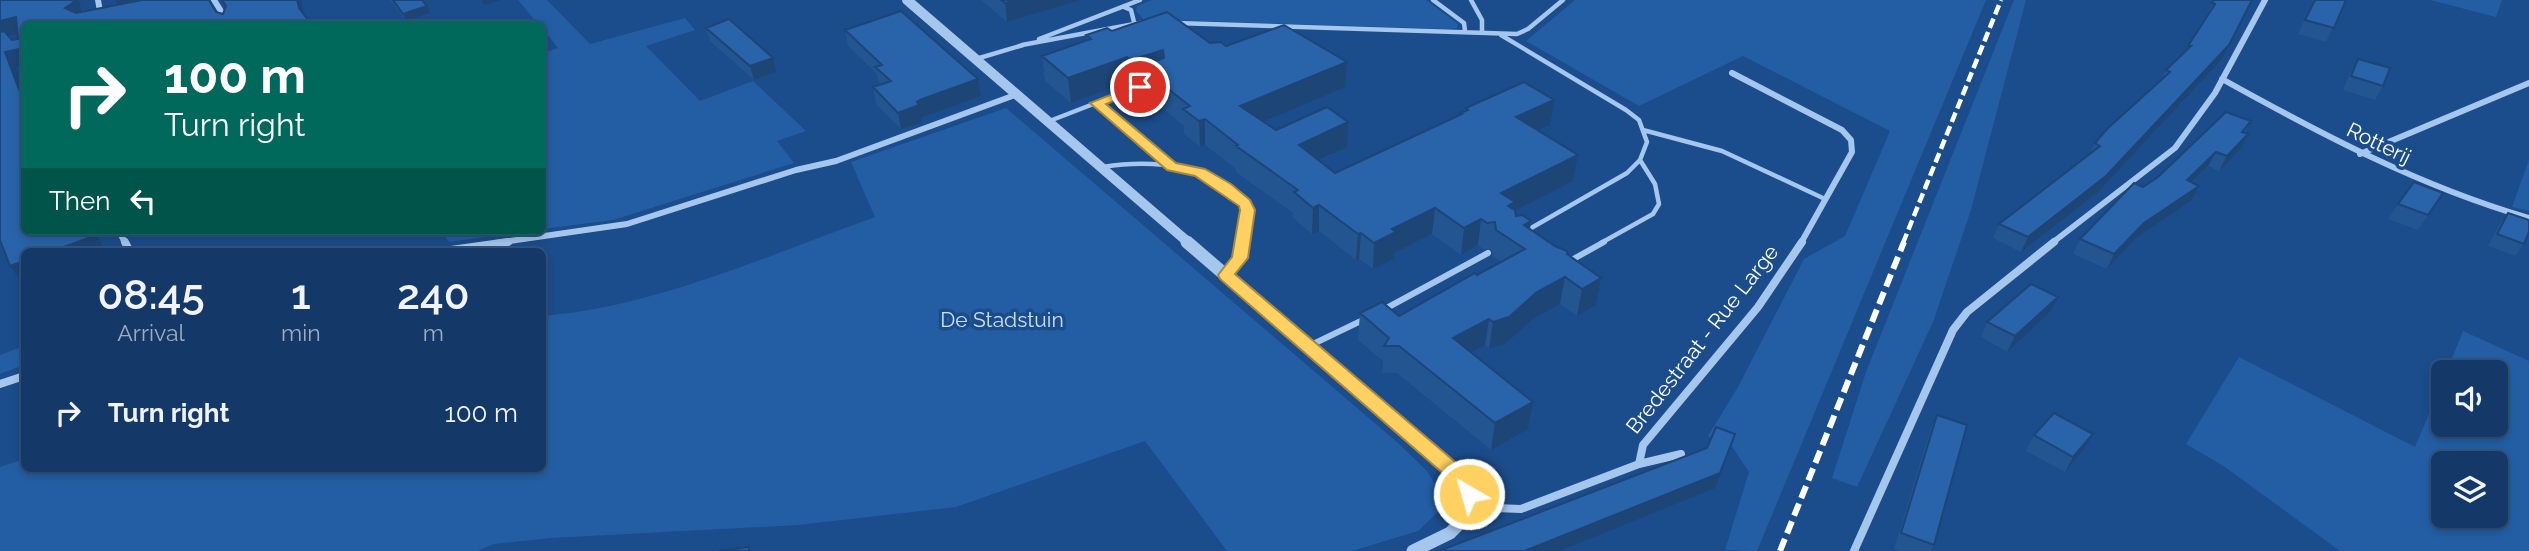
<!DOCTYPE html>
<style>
body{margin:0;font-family:Raleway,sans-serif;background:#1d406e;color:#f1f3f6;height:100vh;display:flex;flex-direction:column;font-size:26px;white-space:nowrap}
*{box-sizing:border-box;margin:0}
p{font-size:23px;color:#9dacc0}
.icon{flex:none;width:38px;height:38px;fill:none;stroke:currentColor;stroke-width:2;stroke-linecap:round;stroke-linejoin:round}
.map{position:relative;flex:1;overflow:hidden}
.sheet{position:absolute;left:21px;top:248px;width:525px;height:224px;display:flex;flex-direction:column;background:#143968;border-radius:10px;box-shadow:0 4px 10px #0003,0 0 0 2px #33537c}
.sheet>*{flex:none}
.hud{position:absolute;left:21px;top:21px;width:525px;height:214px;border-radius:10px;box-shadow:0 4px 10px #0003,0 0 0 2px #33537c;background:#00695c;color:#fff;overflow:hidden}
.buttons{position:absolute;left:2431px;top:360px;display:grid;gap:14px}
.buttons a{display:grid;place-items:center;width:77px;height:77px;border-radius:10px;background:#143968;box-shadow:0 4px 10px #0003,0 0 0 2px #33537c;font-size:35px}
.pin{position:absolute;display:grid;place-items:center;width:60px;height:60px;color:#fff;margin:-30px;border:4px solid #fff;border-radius:50%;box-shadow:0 2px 7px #0007}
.me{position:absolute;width:77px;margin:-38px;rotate:322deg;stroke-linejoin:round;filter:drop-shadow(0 0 5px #0008)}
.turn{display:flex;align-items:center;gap:24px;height:147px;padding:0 28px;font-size:32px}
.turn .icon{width:91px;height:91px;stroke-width:2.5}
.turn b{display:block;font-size:49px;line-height:60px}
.then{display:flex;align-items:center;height:66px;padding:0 28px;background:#0003;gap:14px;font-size:26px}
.eta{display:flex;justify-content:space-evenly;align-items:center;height:119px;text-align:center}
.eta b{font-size:42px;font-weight:600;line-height:49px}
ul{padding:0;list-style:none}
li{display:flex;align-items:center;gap:21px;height:91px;padding:0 28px}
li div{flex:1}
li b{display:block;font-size:26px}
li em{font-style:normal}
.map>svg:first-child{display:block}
.green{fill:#235ea4;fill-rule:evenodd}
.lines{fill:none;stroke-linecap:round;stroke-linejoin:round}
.service-far1{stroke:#a5c6ed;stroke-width:4.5}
.service{stroke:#a5c6ed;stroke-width:6}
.minor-far1{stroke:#a5c6ed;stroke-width:6}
.minor{stroke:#a5c6ed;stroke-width:8}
.tertiary-far1{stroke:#a5c6ed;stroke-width:10}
.tertiary{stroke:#a5c6ed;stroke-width:13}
.rail-far1{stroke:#fff;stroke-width:4.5;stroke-dasharray:10 4.5;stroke-linecap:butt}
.rail{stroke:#fff;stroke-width:6;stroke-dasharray:13 6;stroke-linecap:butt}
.wall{fill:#235591}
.shaded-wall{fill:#1d4576}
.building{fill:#2963a9;stroke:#1d4576;stroke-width:2}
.route{fill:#ffd162;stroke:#a68840;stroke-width:2}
.labels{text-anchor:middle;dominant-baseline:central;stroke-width:7;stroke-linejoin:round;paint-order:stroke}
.street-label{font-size:21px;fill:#fff;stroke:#1b4c8b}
.park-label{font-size:21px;fill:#cbe0f9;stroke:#1b4c8b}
</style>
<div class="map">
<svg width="2529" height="551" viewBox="0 0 2529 551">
<rect width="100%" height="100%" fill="#1b4c8b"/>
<path class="green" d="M518,0H547L590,44L685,18L695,30L646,46L700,101L753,81L806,131L777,141L794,163L613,220L543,229V53L558,48L543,29L542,24H538Z
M1152,0H1426L1458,24L1457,28L1449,29L1143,19L1136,11L1137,6Z
M1575,0H1986L1757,551L1725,550L1749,472L1731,445L1708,436L1738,387L1804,259L1845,236L1890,131L1743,56L1639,106L1526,41Z
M2014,0H2026L1971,210L1933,322L1857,487L1832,478L1866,372Z
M2430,0H2502L2496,17Z
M1006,108L1398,443L1427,471L1441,493L1440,510L1418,531L1352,551H1227L1145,441L956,507L798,525L551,538L494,544L477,551H0V467L24,459V469H542L543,316C655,307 769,255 875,217L851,162Z
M2529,160V211L2512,207Z
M441,231H527L449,242Z
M2463,331L2529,361V551H2340L2225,467L2186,444L2239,357L2415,447L2443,380V425H2496V373H2446ZM2443,464H2496V516H2443Z
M24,346V365L0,374V355Z"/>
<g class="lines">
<path class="service-far1" d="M1433,0L1464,23L1465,31
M1471,0L1482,20V31
M1124,7L1131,10L1134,22
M1176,23L1517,34L1528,29L1563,0
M1501,35L1626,110L1639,120L1647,142L1640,160L1627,173L1526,231
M1039,39L1140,0
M1022,45L1145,22
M976,59L1023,45
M1096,103L1146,85
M1047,122L1096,103L1172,167
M1643,130L1722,151L1825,199
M1103,167C1153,159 1217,164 1248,210L1242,243
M1601,243L1653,214L1659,204L1655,184L1640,160"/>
<path class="service" d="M1568,262L1604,242
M1226,275L1240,258L1243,242
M1383,310L1488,253
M1311,345L1365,319"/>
<path class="minor-far1" d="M98,0L101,17
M214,0L229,24
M1732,73L1842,130L1851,140L1852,152L1801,243
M2222,79C2321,134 2419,186 2529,218
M2360,154L2529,83
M119,231L125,243
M496,243L627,224L796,170L836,161L1015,95
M2052,243L2175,148L2215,93L2265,0"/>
<path class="minor" d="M125,242L130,252
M437,252L508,242
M0,384L24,376
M1639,464L1643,445L1758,307L1802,242
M1469,507L1521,509L1639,464L1681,454
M1854,551L1953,330L1967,312L2054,242"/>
<path class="tertiary-far1" d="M907,0L1189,243"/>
<path class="tertiary" d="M1187,242L1453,471L1469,494V514L1450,533L1413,551"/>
<path class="rail-far1" d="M1903,243L2001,0"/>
<path class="rail" d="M1780,551L1904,242"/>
</g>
<path class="wall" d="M390,0H422L427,6L430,13L406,21Z
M981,0H1080L1007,22Z
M2214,0L2222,59L2099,191L2021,252L1993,238L1999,224L2090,153L2095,143L2162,79L2166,70L2185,52L2206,17V16Z
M2313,0H2346L2326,42L2298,34Z
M706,28L776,72L754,80L710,41Z
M845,30L981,96L923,117L921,118L922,122L901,129L876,104L873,87L880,85L876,73L848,46Z
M1112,31L1210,43L1347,62L1345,87L1263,121L1276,130L1347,147L1319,161L1335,173L1460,116V113L1465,111L1466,108L1550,125L1538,131L1578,155L1573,181L1515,210L1516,216L1531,221L1530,229L1601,278L1596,305L1577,316L1560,304L1533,319L1505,344L1489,349L1485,345L1472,353L1533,402L1528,429L1491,450L1397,373H1382L1383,361L1358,340L1360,313L1399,316L1501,262L1493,256L1491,249H1483L1478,245L1461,255L1432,234L1394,253V259L1373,269L1359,259L1356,260L1319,231L1312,234L1293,218V213L1236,172V169L1205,145L1200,147L1184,134V126L1142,91L1141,82L1132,85L1128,82L1071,103L1045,81L1042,56L1087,40L1086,35Z
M2358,59L2383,86L2375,100L2343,90L2350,73Z
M2251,121L2245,133L2240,149L2219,171L2208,166L2192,183L2191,201L2136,238L2107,269L2073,254L2080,239L2143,187Z
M2443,193L2418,230L2388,219L2398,204Z
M2508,213L2524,244L2515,256L2488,246L2499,225Z
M2050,312L2007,352L1981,337L1987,322Z
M1937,415L1934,545L1931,551H1900L1894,549L1930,430Z
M2093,434L2084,449L2065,472L2026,451L2034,435Z"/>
<path class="shaded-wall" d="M73,0H79L83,18L65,8Z
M115,0H162L121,9Z
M297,0H301L306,23L299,8Z
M482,0H501L484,5Z
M1015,0H1080L1007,22L1005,3Z
M427,6L430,13L406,21L403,14Z
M16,17L24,32L0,38V21Z
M2229,45L2222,59L2099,191L2021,252L2028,237Z
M24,48V65L16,67L24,90V99L18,87L5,52Z
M1163,50L1165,75L1140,67L1141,82L1132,85L1131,60Z
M1127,57L1128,82L1071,103L1068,78Z
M773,58L776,72L754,80L750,66Z
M1347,62L1345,87L1241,131L1240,106Z
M978,79L981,96L923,117L921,118L922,122L901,129L898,113L920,100Z
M1554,100L1550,125L1512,142L1516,117Z
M1205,119V145L1200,147L1199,121Z
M1348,122L1347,147L1298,170L1299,145Z
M2248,134L2240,149L2219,171L2227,156Z
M2216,152L2208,166L2179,195L2187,180Z
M1578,155L1573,181L1514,211L1511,228L1501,193Z
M2199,186L2191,201L2136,238L2107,269L2114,254L2144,223Z
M1319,205V231L1312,234L1313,208Z
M1435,208L1432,234L1394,253V259L1373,269L1374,243L1392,229Z
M1481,219L1478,245L1461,255L1464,228Z
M1531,221L1527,248L1524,225Z
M91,231H95L105,252H50Z
M1361,233L1359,259L1356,260L1358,234Z
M24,261V282L23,283L10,266Z
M1565,277L1560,304L1533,319L1505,344L1489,349L1493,322L1537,292Z
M1601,278L1596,305L1577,316L1582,289Z
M2058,297L2050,312L2007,352L2015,336Z
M1489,319L1485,345L1450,365L1453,338Z
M1533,402L1528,429L1491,450L1495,423Z
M1735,434L1715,488L1559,551H1524Z
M2093,434L2084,449L2065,472L2073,457Z"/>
<path class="building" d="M0,0H73L74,2L65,8L76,13L142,0H209L216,12L223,14L226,6L222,0H297L299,8L311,24H24V48L5,52L18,87L24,99V231H91L94,236L50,252H24V261L10,266L0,240V32L4,31L12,40L18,39L16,17L0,21Z
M393,0H422L427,6L403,14Z
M1001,0H1015L1005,3Z
M2214,0H2252L2229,45L2106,176L2028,237L1999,224L2100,146L2095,143L2107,129L2170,72L2166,70L2191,46H2188L2215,4L2212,3Z
M2315,0H2346L2334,28L2305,20Z
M901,11L978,79L920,100L917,102L919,105L898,113L873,87L891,81L875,67L882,65L845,30Z
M1167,12L1210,43L1221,42L1226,46L1284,25L1347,62L1240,106L1276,130L1327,107L1348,122L1299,145L1335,173L1462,114L1460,113L1468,110L1466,108L1524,82L1554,100L1516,117L1578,155L1501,193L1515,202L1508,206L1515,210L1516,216L1522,215L1531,221L1524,225L1555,246L1567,251V254L1601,278L1582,289L1565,277L1537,292L1509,317L1493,322L1489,319L1453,338L1533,402L1495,423L1399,346H1384L1389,338L1360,313L1382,302L1399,316L1475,273L1477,275L1525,249L1496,230L1495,222L1487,223L1481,219L1464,228L1435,208L1392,229L1396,232L1374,243L1361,233L1358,234L1319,205L1313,208L1294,192L1298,190L1236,146L1238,145L1205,119L1199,121L1183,109L1190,106L1140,67L1164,58L1163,50L1131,60L1127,57L1068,78L1042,56L1091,39L1086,35L1107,28L1112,31Z
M729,19L773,58L750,66L706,28Z
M2358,59L2390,68L2383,86L2351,76Z
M2226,112L2251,121L2242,132L2248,134L2227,156L2216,152L2187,180L2199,186L2144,223L2114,254L2080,239L2134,183L2143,187L2158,177Z
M2414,182L2443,193L2428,215L2398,204Z
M2508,213L2529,220V232L2524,244L2497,234Z
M2031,284L2058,297L2015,336L1987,322Z
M2054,413L2093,434L2073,457L2034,435Z
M1937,415L1967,425L1934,545L1901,533Z
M1716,427L1735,434L1720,473L1524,551H1439L1707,448Z
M749,547V551H718Z"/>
<path class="route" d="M1140,83L1145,84V90L1106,104L1176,163L1205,169L1231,184L1250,200L1255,210L1248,258L1235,274L1460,466L1479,494L1476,499C1461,504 1454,487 1446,476L1220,279L1218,275L1232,257L1240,210L1239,206L1195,176L1167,170L1090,103Z"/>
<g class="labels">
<g class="street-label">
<text transform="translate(2379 143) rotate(26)">Rotterij</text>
<text transform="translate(1702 339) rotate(-52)">Bredestraat - Rue Large</text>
</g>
<g class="park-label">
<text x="1002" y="319">De Stadstuin</text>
</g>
</g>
</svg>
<div class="buttons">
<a><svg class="icon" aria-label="sound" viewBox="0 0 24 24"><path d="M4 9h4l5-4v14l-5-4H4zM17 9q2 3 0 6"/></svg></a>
<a><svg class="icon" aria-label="layers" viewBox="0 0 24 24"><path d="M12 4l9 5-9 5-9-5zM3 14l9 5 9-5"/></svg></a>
</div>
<div class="pin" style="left:1140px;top:87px;background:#d93025"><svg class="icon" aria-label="arrive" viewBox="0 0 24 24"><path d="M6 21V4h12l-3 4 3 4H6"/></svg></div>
<svg class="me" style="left:1469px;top:494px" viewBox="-20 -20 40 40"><circle r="17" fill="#ffd162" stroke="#fff" stroke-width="3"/><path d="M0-11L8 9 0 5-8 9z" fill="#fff"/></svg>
<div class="hud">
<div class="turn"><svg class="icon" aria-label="right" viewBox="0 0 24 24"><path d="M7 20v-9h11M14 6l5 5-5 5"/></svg><div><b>100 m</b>Turn right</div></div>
<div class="then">Then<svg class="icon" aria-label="left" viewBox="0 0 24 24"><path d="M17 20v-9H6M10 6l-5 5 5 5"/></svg></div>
</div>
<section class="sheet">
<div class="eta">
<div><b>08:45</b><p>Arrival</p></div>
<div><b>1</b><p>min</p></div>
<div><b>240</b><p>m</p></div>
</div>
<ul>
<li><svg class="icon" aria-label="right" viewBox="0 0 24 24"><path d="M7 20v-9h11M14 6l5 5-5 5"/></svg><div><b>Turn right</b></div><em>100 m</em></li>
</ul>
</section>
</div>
